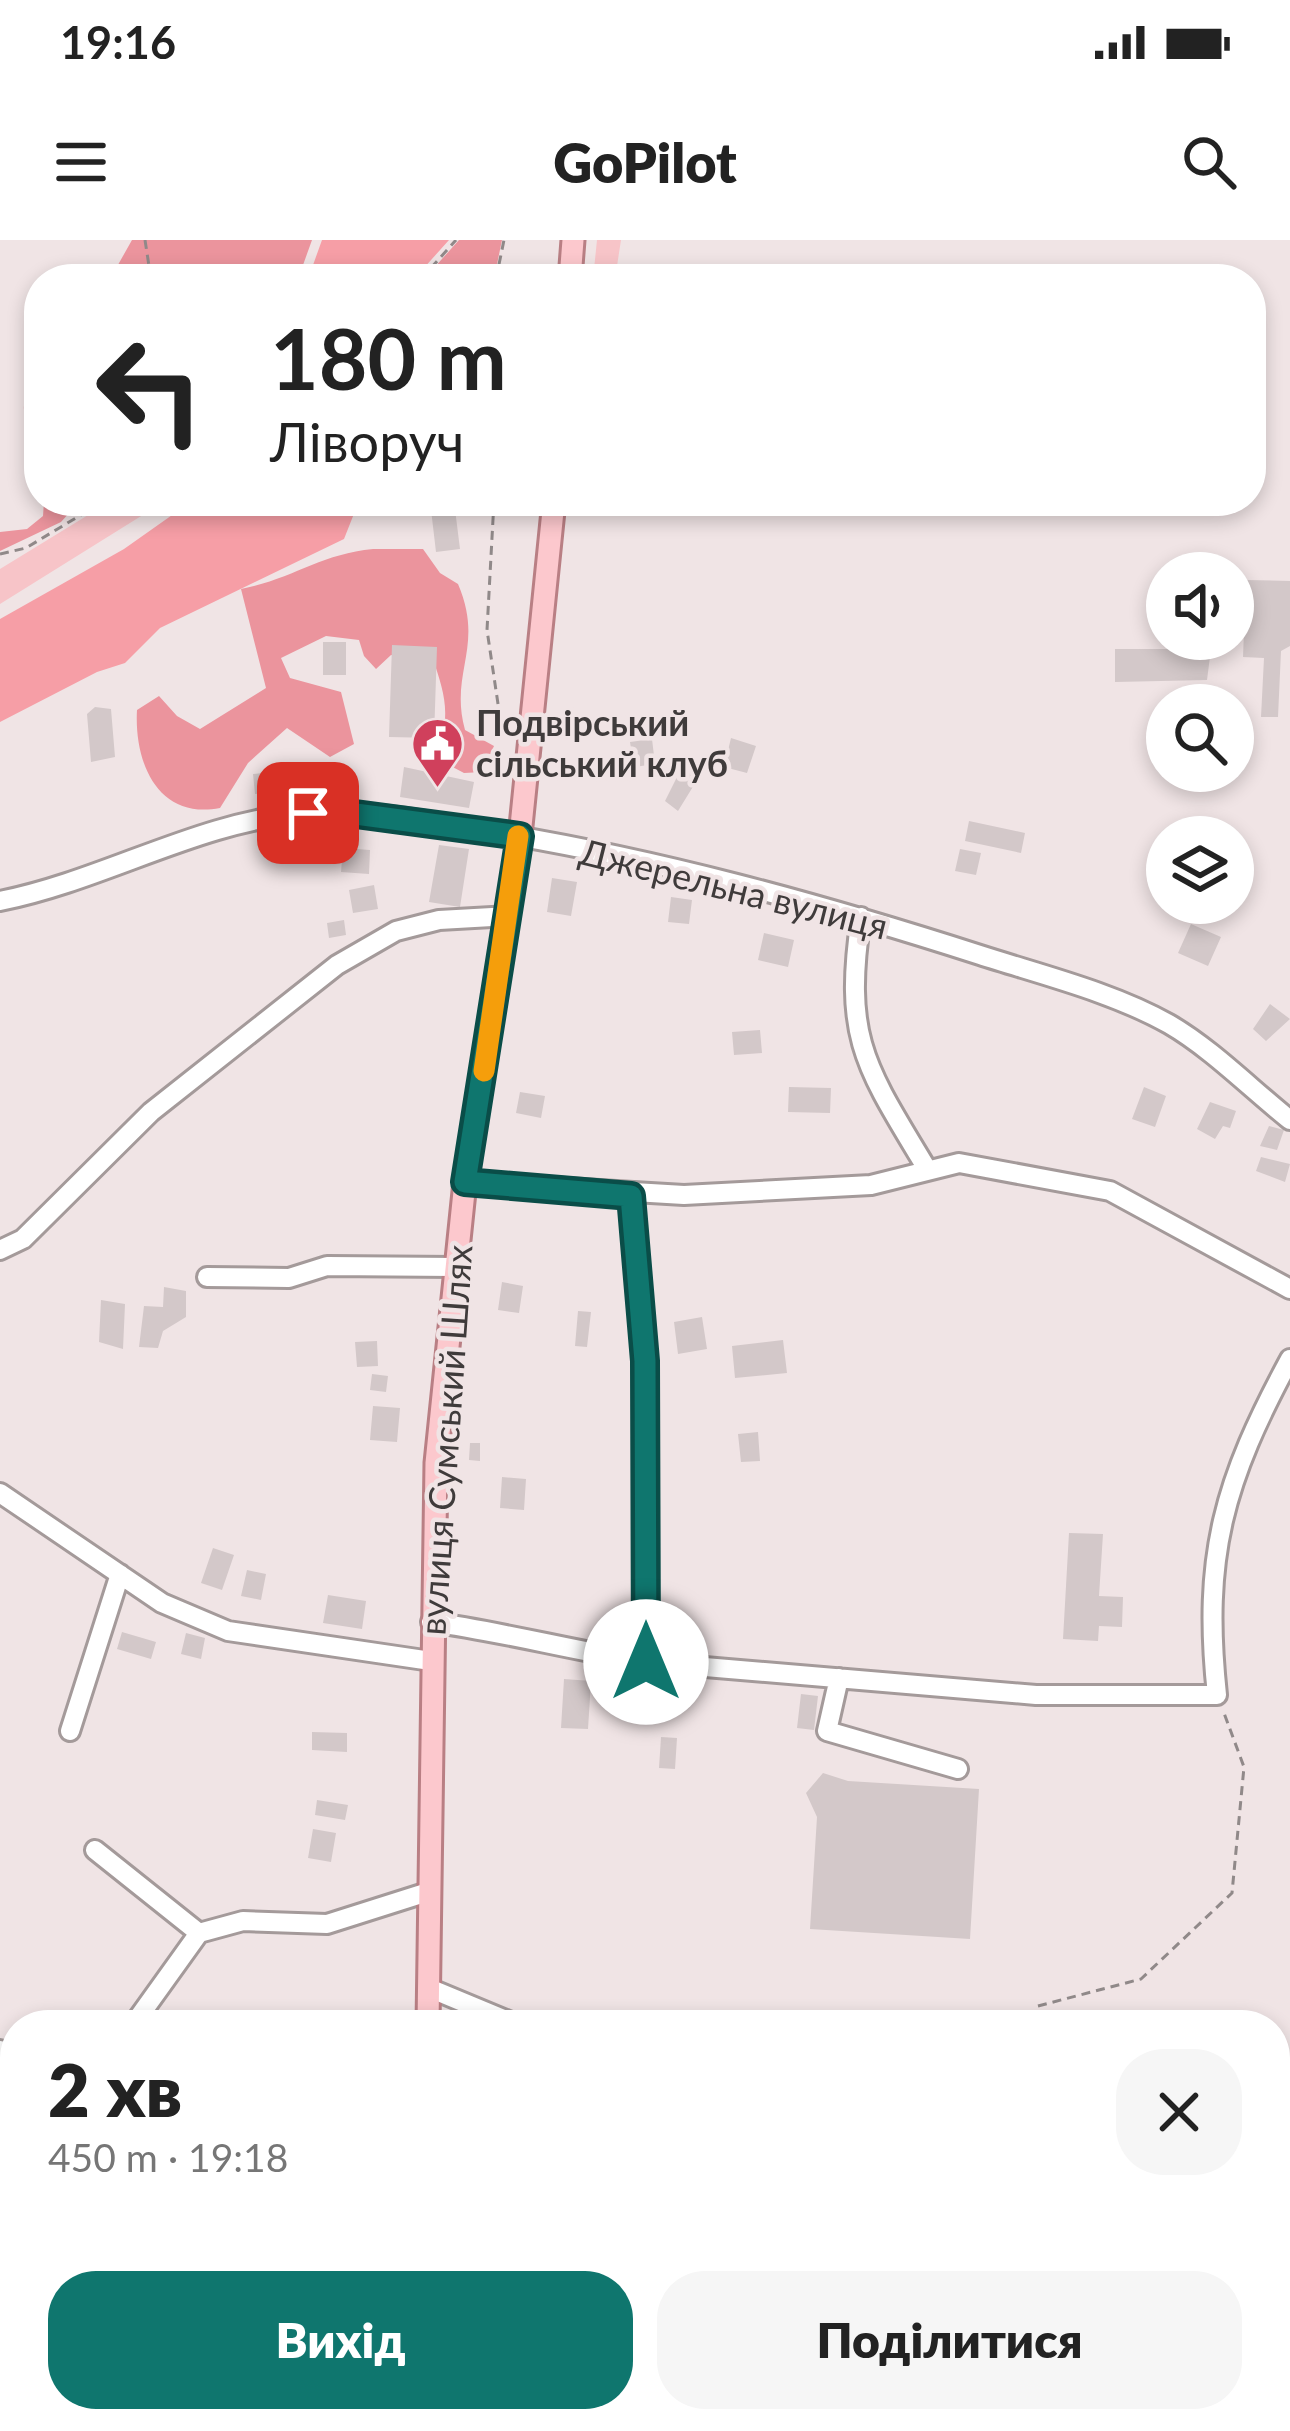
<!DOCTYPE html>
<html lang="uk">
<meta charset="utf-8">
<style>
body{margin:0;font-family:Lato,sans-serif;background:#f6f6f6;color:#222;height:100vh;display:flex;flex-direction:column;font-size:45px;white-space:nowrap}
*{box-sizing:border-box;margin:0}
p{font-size:39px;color:#767676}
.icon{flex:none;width:66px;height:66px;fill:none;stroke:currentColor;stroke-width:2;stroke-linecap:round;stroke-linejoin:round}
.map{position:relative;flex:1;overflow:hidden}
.details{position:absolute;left:0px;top:1770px;width:1290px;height:423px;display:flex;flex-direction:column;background:#fff;border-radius:48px 48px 0 0;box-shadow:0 6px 18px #0003}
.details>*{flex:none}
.hud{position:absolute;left:24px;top:24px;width:1242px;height:252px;border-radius:48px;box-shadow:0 6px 18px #0003;background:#fff;color:#222;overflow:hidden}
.controls{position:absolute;left:1146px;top:312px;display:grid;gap:24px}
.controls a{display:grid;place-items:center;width:108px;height:108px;border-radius:50%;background:#fff;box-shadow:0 6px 18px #0003;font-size:60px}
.pin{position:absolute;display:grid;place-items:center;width:102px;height:102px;color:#fff;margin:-51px;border-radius:24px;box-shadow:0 6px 18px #0006}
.me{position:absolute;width:132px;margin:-66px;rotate:0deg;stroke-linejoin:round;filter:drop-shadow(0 0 9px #0008)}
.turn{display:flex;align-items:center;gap:42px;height:252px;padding:0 48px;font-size:54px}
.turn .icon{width:156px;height:156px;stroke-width:2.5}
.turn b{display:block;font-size:84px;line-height:102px}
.round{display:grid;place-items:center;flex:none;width:126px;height:126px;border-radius:48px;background:#f6f6f6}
.overview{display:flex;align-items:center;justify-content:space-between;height:204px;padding:0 48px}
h1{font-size:72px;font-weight:800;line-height:90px}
.cta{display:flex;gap:24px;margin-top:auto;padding:24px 48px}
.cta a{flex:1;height:138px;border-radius:48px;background:#0f766e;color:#fff;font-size:48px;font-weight:800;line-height:138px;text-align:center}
.cta a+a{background:#f6f6f6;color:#222}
.status{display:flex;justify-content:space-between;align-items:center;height:84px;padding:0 60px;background:#fff;direction:ltr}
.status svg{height:33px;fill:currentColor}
header{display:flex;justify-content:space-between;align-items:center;height:156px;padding:0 48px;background:#fff;font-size:54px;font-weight:800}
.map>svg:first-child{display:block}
.green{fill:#f7c4c8}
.forest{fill:#eb949d}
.water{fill:#f69ea6}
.building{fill:#d3c8c9}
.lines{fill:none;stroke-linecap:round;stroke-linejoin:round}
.minor-casing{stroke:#a49a9a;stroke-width:24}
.major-casing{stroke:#b97f84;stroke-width:27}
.path{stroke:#908989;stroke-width:3;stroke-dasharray:9 6;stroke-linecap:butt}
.minor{stroke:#fff;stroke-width:18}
.major{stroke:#fcc8cd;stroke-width:21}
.route-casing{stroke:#0a4d48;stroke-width:30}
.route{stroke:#0f766e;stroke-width:21}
.slow{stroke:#f59e0b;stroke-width:21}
.labels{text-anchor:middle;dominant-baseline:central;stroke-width:9;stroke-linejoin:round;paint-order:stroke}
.poi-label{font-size:36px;font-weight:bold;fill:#3f3b3b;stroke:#f0e4e5;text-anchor:start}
.street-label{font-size:36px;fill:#3f3b3b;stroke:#f0e4e5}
</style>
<div class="status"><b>19:16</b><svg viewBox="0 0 49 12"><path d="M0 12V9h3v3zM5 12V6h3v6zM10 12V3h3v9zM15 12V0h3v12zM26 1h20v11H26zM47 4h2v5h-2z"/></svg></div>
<header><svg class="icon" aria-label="menu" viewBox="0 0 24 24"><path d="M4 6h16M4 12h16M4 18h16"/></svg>GoPilot<svg class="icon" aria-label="search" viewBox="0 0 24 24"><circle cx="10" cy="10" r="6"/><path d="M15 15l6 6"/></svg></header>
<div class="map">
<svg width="1290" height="2191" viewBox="0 0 1290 2191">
<rect width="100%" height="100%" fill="#f0e4e5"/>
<path class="green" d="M597,0H621L615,39H593Z
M111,261H144L146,273L0,364V329Z"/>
<path class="forest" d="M132,0H312L298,39H110Z
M459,0H502L494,39H424Z
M39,129V195C12,168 27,158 39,129Z
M44,261H80L61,282L0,311V292L27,289L43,276Z
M373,309H423L440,333L458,344C485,407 449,432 465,490L494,506L483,532L464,533L445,523L438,505C452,475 443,449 433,419L391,415L376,429L364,416L359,400L326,396L281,418L290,438L341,452L354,504L330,517L287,488L248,523L220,568C158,580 134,523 137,470L159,456L177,476L200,489L266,448L241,349C293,339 320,314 373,309Z
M15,1999V2178H342L344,2191H0V2003Z"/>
<path class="water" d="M322,0H449L414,39H308Z
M192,261H359L344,299L160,388L125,423L97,432L0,482V379L124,309Z"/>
<path class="building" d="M430,261H454L460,309L436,312Z
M1246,340L1290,341V406L1281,411L1278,477H1261L1264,418L1243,417Z
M323,402H346V435H323Z
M392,405L437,407L434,498L389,497Z
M1115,409H1211L1207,440L1115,442Z
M95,467L111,469L115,517L91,522L87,474Z
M731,498L756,506L747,533L724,527Z
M652,499L655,524L634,527L630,502Z
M685,521L702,532L678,571L665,561Z
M404,527L474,542L469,568L400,557Z
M324,528L326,546L302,549L300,530Z
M279,531L281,552L255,554L253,534Z
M969,581L1025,593L1021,613L965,601Z
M439,605L469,609L460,667L429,662Z
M343,608L370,610L369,634L341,632Z
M960,609L981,613L976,635L955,631Z
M552,638L577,642L571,676L547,672Z
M374,645L378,669L353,673L349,650Z
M671,657L692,660L689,684L668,682Z
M344,680L346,695L329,698L327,683Z
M1191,684L1221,697L1208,726L1178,713Z
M764,693L794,700L788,727L758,720Z
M1270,764L1290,779L1266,801L1253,789Z
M760,790L762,813L734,815L732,792Z
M789,847L831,848L830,873L788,872Z
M1144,847L1166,856L1155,887L1132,879Z
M520,852L545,856L541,878L516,873Z
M1210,862L1236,871L1230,888L1223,886L1215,899L1197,889Z
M1269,886L1284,890L1277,910L1260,906Z
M1261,917L1290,924L1285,942L1256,931Z
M502,1042L523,1046L519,1073L498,1070Z
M164,1047L186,1051V1077L163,1091L158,1108L139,1107L144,1066L163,1067Z
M101,1060L125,1064L123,1109L99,1102Z
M578,1071L591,1072L587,1107L575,1106Z
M702,1077L707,1109L678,1114L674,1082Z
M783,1100L787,1133L735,1138L732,1106Z
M377,1101L378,1126L357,1127L355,1102Z
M372,1134L388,1136L386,1152L370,1150Z
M373,1166L400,1168L397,1202L370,1200Z
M758,1192L760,1221L741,1222L738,1194Z
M470,1203H480V1221L469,1220Z
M502,1237L526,1239L524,1270L500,1268Z
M1069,1293L1103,1294L1099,1356L1123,1357L1122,1387L1099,1386L1098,1401L1063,1399Z
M213,1308L234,1315L222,1350L201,1343Z
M247,1330L266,1334L261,1360L241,1356Z
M328,1355L366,1361L362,1389L323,1383Z
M122,1392L156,1402L151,1419L117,1409Z
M186,1393L205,1398L201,1419L181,1414Z
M564,1439L591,1441L588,1489L561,1488Z
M801,1454L818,1456L814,1490L797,1488Z
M312,1492L347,1493V1512L312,1510Z
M661,1497L677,1498L675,1529L659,1528Z
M823,1533L848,1541L979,1549L970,1699L810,1689L817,1577L806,1553Z
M317,1560L348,1565L345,1580L315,1575Z
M313,1589L336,1593L331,1622L308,1618Z
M10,1877L15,1878V1907L9,1906Z
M550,2178H604V2187L549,2185Z"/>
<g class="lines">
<defs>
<path id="minor" d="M0,661C105,640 199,581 305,573C365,569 428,581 486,591C655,618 818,663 980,715C1042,735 1112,752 1169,784C1212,809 1251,849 1290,880
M861,677C843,799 865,826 927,929
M465,942L684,955L871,945L959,923L1110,951L1290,1049
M631,956L645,1121L646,1422
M0,1010L23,999L151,872L337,725L396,691L439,680L510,676
M207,1037L289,1038L327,1026L456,1027
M0,1253L162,1363L228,1391L431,1421
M431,1382C504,1392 574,1411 646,1422L1036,1455H1217C1202,1315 1224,1241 1290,1119
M839,1438L827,1491L958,1529
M70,1491L120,1334
M95,1610L199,1693
M429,1748L518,1785
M133,1785L199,1693L243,1681L327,1684L431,1651
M1013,1785H1061
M0,1810L15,1822
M0,1988L15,1984"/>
<path id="major" d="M570,39L573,0
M428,1785L436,1223L465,942L520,596L554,261
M410,2191L411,2178"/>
</defs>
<use href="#minor" class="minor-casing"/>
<use href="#major" class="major-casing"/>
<path class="path" d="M145,0L151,39
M421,39L456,0
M496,39L504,0
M494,261L487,390L501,484L508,496
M0,314L26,308L104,261
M1038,1766L1141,1739L1232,1653L1244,1527L1224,1473
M10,2191L15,2159"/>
<use href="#minor" class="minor"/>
<use href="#major" class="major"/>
</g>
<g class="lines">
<defs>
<path id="route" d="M308,573H348L520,596L465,942L631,956L645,1121L646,1422"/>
</defs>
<use href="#route" class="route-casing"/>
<use href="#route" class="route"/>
<path class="slow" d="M484,831L518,596"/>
</g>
<defs>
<symbol id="civic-pin" viewBox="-11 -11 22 30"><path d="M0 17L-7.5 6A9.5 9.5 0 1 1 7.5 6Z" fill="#d0405c" stroke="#f0e4e5"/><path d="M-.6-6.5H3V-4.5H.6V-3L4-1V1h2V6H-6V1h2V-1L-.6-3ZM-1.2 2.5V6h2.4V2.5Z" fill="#fff"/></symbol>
</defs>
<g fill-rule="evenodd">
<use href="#civic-pin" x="408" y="474" width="59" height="81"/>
</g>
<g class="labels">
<g class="poi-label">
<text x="476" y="482">Подвірський<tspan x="476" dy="41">сільський клуб</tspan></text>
</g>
<g class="street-label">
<text transform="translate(734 648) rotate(14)">Джерельна вулиця</text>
<text transform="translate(445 1200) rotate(-86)">вулиця Сумський Шлях</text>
</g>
</g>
</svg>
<div class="controls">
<a><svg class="icon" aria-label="sound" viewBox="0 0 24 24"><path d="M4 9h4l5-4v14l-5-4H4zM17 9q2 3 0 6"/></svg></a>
<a><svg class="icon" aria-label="search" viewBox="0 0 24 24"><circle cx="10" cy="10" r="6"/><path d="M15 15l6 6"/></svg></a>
<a><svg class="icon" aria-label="layers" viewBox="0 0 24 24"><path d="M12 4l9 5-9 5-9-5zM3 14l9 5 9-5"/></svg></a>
</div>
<div class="pin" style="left:308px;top:573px;background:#d93025"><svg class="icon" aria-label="arrive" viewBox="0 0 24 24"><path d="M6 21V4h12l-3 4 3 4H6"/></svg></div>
<svg class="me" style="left:646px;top:1422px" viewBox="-20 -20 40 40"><circle r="19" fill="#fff"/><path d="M0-13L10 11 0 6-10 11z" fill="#0f766e"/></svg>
<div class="hud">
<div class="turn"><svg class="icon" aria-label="left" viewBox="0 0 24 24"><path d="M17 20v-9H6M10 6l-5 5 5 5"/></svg><div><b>180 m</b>Ліворуч</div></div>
</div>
<section class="details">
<div class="overview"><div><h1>2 хв</h1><p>450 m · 19:18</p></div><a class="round"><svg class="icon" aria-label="close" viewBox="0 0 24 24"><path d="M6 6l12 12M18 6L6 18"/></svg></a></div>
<div class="cta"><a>Вихід</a><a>Поділитися</a></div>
</section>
</div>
